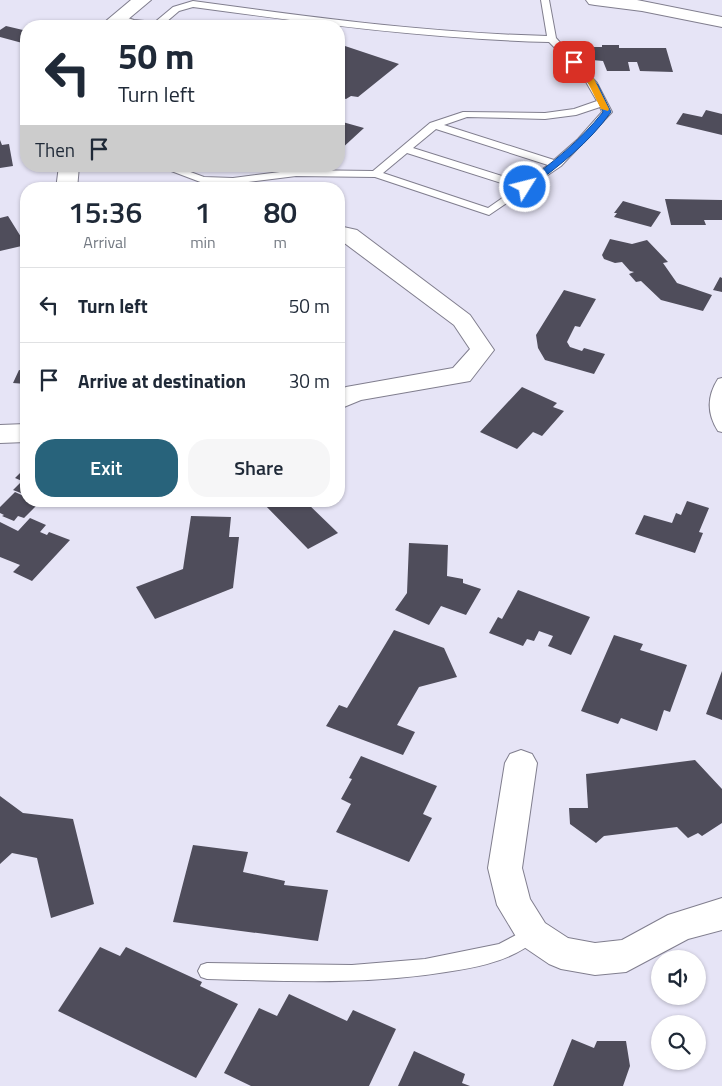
<!DOCTYPE html>
<style>
body{margin:0;font-family:"Titillium Web",sans-serif;background:#f6f6f7;color:#1f2937;height:100vh;display:flex;flex-direction:column;font-size:19px;white-space:nowrap}
*{box-sizing:border-box;margin:0}
p{font-size:16px;color:#747a83}
.icon{flex:none;width:28px;height:28px;fill:none;stroke:currentColor;stroke-width:2;stroke-linecap:round;stroke-linejoin:round}
.map{position:relative;flex:1;overflow:hidden}
.drawer{position:absolute;left:20px;top:182px;width:325px;height:325px;display:flex;flex-direction:column;background:#fff;border-radius:20px;box-shadow:0 1px 4px #0004}
.drawer>*{flex:none}
.guide{position:absolute;left:20px;top:20px;width:325px;height:152px;border-radius:20px;box-shadow:0 1px 4px #0004;background:#fff;color:#1f2937;overflow:hidden}
.controls{position:absolute;left:651px;top:950px;display:grid;gap:10px}
.controls a{display:grid;place-items:center;width:55px;height:55px;border-radius:50%;background:#fff;box-shadow:0 1px 4px #0004;font-size:25px}
.pin{position:absolute;display:grid;place-items:center;width:42px;height:42px;color:#fff;margin:-21px;border-radius:10px;box-shadow:0 2px 8px #0006}
.me{position:absolute;width:55px;margin:-28px;rotate:54deg;stroke-linejoin:round;filter:drop-shadow(0 0 4px #0008)}
.turn{display:flex;align-items:center;gap:18px;height:105px;padding:0 15px;font-size:22px}
.turn .icon{width:65px;height:65px;stroke-width:2.5}
.turn b{display:block;font-size:35px;line-height:42px}
.then{display:flex;align-items:center;height:48px;padding:0 15px;background:#0003;gap:10px;font-size:19px}
.eta{display:flex;justify-content:space-evenly;align-items:center;height:85px;text-align:center}
.eta b{font-size:30px;font-weight:600;line-height:35px}
.button{display:flex;gap:10px;margin-top:auto;padding:10px 15px}
.button a{flex:1;height:58px;border-radius:20px;background:#28637b;color:#fff;font-size:20px;font-weight:600;line-height:58px;text-align:center}
.button a+a{background:#f6f6f7;color:#1f2937}
ul{padding:0;list-style:none}
li{display:flex;align-items:center;gap:15px;height:75px;padding:0 15px;border-top:1px solid #e0e1e3}
li div{flex:1}
li b{display:block;font-size:19px}
li em{font-style:normal}
.map>svg:first-child{display:block}
.building{fill:#4f4d5b}
.lines{fill:none;stroke-linecap:round;stroke-linejoin:round}
.service-casing{stroke:#807e8e;stroke-width:2}
.minor-casing{stroke:#807e8e;stroke-width:2}
.service{fill:#fff;fill-rule:evenodd}
.minor{fill:#fff;fill-rule:evenodd}
.route{fill:#1a73e8;stroke:#114b97}
.slow{fill:#f59e0b}
</style>
<div class="map">
<svg width="722" height="1086" viewBox="0 0 722 1086">
<rect width="100%" height="100%" fill="#e6e4f6"/>
<path class="building" d="M39,21L58,26H28Z
M6,26L23,30L26,27V44L0,37V30Z
M339,44L399,64L358,97L351,96L346,99L339,97Z
M602,45H619V48H666L673,72L640,71L637,62H628L630,71H607L603,61L592,60L590,47H602Z
M706,110L722,114V135L676,124L683,113L702,117Z
M339,121L364,128L339,151Z
M0,140L2,145L9,144L13,166L0,168Z
M238,166H261L255,172Z
M665,199L722,200V220H704L706,225H671Z
M623,201L661,212L651,227L614,217L617,213H614Z
M8,216L26,245L0,251V218Z
M610,239L632,244L647,240L668,262L663,263L677,283L712,295L703,311L661,300L641,281L636,282L629,274L634,272L630,271L622,262L615,263L604,259L602,255Z
M720,277L722,278V292L713,290Z
M564,290L596,299L580,327L575,326L567,342L570,347L582,351L584,348L605,354L594,374L545,360L538,348L536,335Z
M19,370L26,371V384L13,383Z
M522,387L557,403L553,407L564,411L542,436L533,432L517,449L480,432Z
M26,467V495L13,490L22,481L15,478Z
M15,492L26,497V501L40,502L24,518L18,516L14,521L2,516L4,515L0,513V507Z
M261,501H305L338,533L308,549Z
M687,501L709,508L699,532L703,533L695,553L635,534L644,515L672,523L676,513L681,515Z
M191,516L231,517L229,537H239L233,588L155,619L136,587L183,569Z
M30,518L46,525L40,532L47,535L49,532L70,540L32,581L13,572L20,565L0,557V522L18,531Z
M409,543L448,545L447,576L463,579V583L481,589L466,615L441,606L429,625L395,610L407,593Z
M518,590L590,617L571,655L548,646L553,636L539,631L534,641L527,639L523,646L489,633L498,617L502,619Z
M394,630L444,648L457,677L419,687L397,725L415,732L403,755L326,726L339,705L347,708Z
M614,635L643,644L640,650L687,665L670,712L664,710L657,731L621,718L618,724L581,711Z
M722,671V720L706,714Z
M361,756L437,786L423,814L432,818L409,862L336,832L351,804L341,799L352,779L349,778Z
M695,760L722,789V823L702,836L698,833L688,838L677,827L604,836L596,843L570,824L569,808H588L586,774Z
M0,796L23,813L73,819L94,904L51,918L37,858L12,853L0,864Z
M193,845L248,852L243,872L285,881L284,885L328,890L318,941L173,922Z
M100,947L120,956L126,947L202,982L200,986L238,1004L196,1078L58,1011Z
M289,994L347,1021L353,1010L396,1029L369,1086H251L224,1073L259,1008L277,1016Z
M572,1039L594,1048L597,1041H626L630,1066L623,1086H553Z
M414,1051L465,1074L462,1083L470,1086H398Z"/>
<g class="lines">
<defs>
<path id="service" d="M541,0H549L556,38L597,83L612,112L561,166L489,215L375,177L296,176L233,184L203,183L158,166H174L204,177L233,178L296,170L373,171L430,123L463,112L545,113L574,109L597,101L582,75L549,42C430,39 312,23 193,7L179,11L165,23L175,24L176,26H133L114,18L118,15L134,20L155,22L173,7L193,1C310,17 428,33 547,36ZM600,107L602,112L578,139L554,160L444,125L467,117L545,119L576,115ZM436,129L548,165L524,183L413,148ZM407,153L517,188L488,208L383,173Z
M722,378V432L718,431C707,414 707,396 718,379Z
M533,926L539,928L542,934C538,941 532,944 525,948C501,963 473,968 446,972C367,985 287,981 207,979L201,977L198,971L201,965L207,963L352,965L425,959L499,944Z"/>
<path id="minor" d="M131,0H151L120,26H100Z
M586,0H637L722,17V27L642,11L595,5L589,4Z
M59,166H79L77,189H56Z
M339,226L357,230L470,315L494,350L470,381L361,400L339,409V391L346,387L453,368L470,349L454,325L339,239Z
M26,424V442L0,443V425Z
M521,750L532,754L537,763L522,868L530,899L545,923L568,938L595,943L622,940L668,915L722,898V930L688,939L626,972L595,975L561,969L549,964L521,945L497,905L488,868L505,763L510,754Z"/>
</defs>
<use href="#service" class="service-casing"/>
<use href="#minor" class="minor-casing"/>
<use href="#service" class="service"/>
<use href="#minor" class="minor"/>
</g>
<path class="route" d="M571,60H577L598,85L611,112C589,143 559,166 528,189H522V185C552,163 580,141 603,112L591,86L571,63Z"/>
<path class="slow" d="M590,76L594,79L609,109L608,111L601,109L586,79Z"/>
</svg>
<div class="controls">
<a><svg class="icon" aria-label="sound" viewBox="0 0 24 24"><path d="M4 9h4l5-4v14l-5-4H4zM17 9q2 3 0 6"/></svg></a>
<a><svg class="icon" aria-label="search" viewBox="0 0 24 24"><circle cx="10" cy="10" r="6"/><path d="M15 15l6 6"/></svg></a>
</div>
<div class="pin" style="left:574px;top:62px;background:#d93025"><svg class="icon" aria-label="arrive" viewBox="0 0 24 24"><path d="M6 21V4h12l-3 4 3 4H6"/></svg></div>
<svg class="me" style="left:525px;top:187px" viewBox="-20 -20 40 40"><circle r="17" fill="#1a73e8" stroke="#fff" stroke-width="3"/><path d="M0-11L8 9 0 5-8 9z" fill="#fff"/></svg>
<div class="guide">
<div class="turn"><svg class="icon" aria-label="left" viewBox="0 0 24 24"><path d="M17 20v-9H6M10 6l-5 5 5 5"/></svg><div><b>50 m</b>Turn left</div></div>
<div class="then">Then<svg class="icon" aria-label="arrive" viewBox="0 0 24 24"><path d="M6 21V4h12l-3 4 3 4H6"/></svg></div>
</div>
<section class="drawer">
<div class="eta">
<div><b>15:36</b><p>Arrival</p></div>
<div><b>1</b><p>min</p></div>
<div><b>80</b><p>m</p></div>
</div>
<ul>
<li><svg class="icon" aria-label="left" viewBox="0 0 24 24"><path d="M17 20v-9H6M10 6l-5 5 5 5"/></svg><div><b>Turn left</b></div><em>50 m</em></li>
<li><svg class="icon" aria-label="arrive" viewBox="0 0 24 24"><path d="M6 21V4h12l-3 4 3 4H6"/></svg><div><b>Arrive at destination</b></div><em>30 m</em></li>
</ul>
<div class="button"><a>Exit</a><a>Share</a></div>
</section>
</div>
